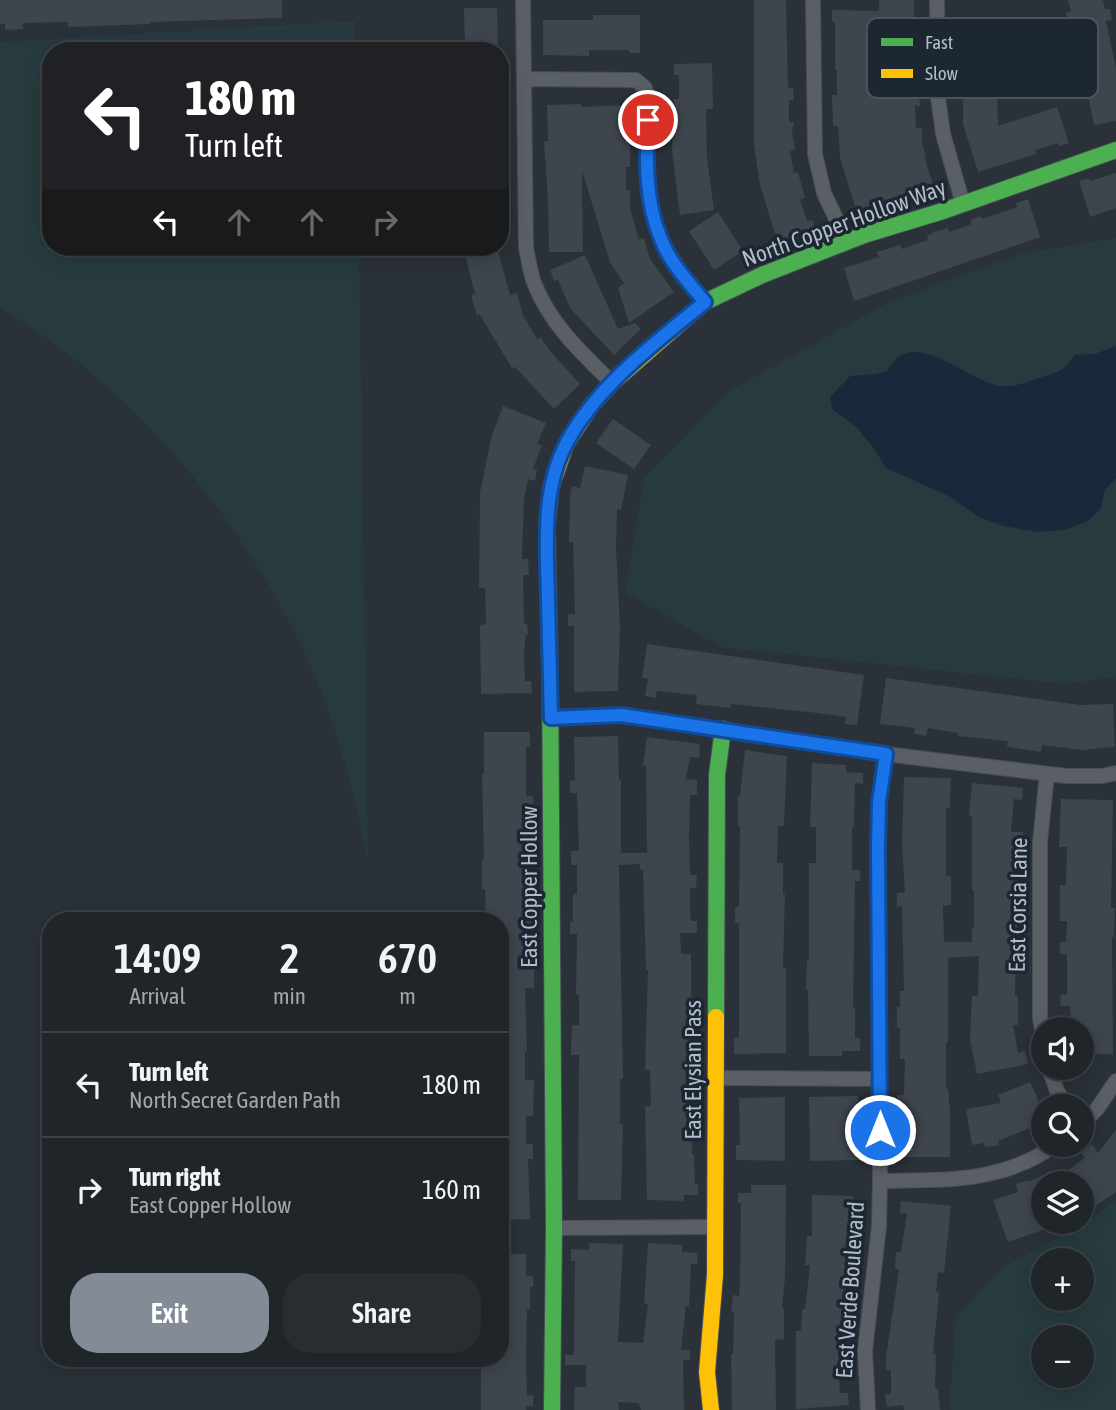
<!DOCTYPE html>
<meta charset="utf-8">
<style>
body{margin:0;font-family:"Asap Condensed",sans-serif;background:#282d32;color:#f1f3f6;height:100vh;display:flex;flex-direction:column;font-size:26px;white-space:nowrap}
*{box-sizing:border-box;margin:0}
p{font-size:23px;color:#a2a5a8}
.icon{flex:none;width:38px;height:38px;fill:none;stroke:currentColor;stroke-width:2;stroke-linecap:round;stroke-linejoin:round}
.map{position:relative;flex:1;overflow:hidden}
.side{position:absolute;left:42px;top:912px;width:467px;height:455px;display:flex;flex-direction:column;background:#20252a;border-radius:28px;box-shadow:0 4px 18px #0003,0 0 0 2px #3d4247}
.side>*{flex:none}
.hud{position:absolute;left:42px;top:42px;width:467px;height:214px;border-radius:28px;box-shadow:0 4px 18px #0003,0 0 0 2px #3d4247;background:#202124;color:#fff;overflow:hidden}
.fabs{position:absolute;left:1031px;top:1017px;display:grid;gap:14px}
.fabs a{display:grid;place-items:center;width:63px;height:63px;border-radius:50%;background:#20252a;box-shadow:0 4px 18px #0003,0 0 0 2px #3d4247;font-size:35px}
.pin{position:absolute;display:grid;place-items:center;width:60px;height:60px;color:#fff;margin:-30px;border:4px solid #fff;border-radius:50%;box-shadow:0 2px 7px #0007}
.me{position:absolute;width:77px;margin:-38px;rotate:0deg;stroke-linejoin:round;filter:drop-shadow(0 0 5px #0008)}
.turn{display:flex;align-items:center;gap:24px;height:147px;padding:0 28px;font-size:32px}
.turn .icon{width:91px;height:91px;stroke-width:2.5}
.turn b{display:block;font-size:49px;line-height:60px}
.lanes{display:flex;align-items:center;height:66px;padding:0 28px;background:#0003;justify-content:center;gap:35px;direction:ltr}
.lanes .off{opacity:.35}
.eta{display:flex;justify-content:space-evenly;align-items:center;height:119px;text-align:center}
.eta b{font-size:42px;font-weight:600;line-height:49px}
.cta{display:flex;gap:14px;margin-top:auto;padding:14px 28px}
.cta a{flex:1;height:80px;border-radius:28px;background:#838c96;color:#fff;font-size:28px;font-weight:600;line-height:80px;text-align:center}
.cta a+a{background:#282d32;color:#f1f3f6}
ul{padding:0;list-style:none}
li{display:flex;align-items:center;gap:21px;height:105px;padding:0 28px;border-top:2px solid #3d4247}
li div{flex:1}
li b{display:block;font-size:26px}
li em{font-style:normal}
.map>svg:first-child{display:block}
.green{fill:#273b3e;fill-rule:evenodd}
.water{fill:#18293c}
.building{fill:#3e454c}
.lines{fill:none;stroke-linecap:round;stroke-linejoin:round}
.street-casing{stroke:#474d55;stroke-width:16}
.fast-casing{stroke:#474d55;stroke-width:18}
.slow-casing{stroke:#474d55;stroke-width:18}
.street{stroke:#5a5f66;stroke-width:14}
.fast{stroke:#4caf50;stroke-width:16}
.slow{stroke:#ffc107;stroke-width:16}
.route-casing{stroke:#114b97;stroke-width:18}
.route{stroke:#1a73e8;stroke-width:12}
.labels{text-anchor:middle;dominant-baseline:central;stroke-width:7;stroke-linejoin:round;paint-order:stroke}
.street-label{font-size:23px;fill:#b3bdc9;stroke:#1d2733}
.key{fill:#1d2733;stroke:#4a5460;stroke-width:2}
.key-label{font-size:19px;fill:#b3bdc9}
</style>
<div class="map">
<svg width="1116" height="1410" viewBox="0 0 1116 1410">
<rect width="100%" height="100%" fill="#2a3138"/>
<path class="green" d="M355,21V51H51V247H359L368,859C354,797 340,735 315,677C252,529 138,390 0,308V42Z
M1116,238V677L1065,684L721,647L625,592L644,478L731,390L891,301L1020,254Z
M1116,1200V1410H951L950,1400L956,1316L1005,1266L1080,1227ZM1043,1260H1082V1298H1043ZM1043,1337H1082V1376H1043Z"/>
<path class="water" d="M1116,346V478L1105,490L1101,508L1088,521L1064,530L1038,532L1003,526L979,517L949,496L886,468L873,447L856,427L832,409L830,397L850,376L876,374L887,371C910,326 960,374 992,384C1009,390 1023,383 1039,378C1058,372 1062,372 1075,355L1095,354Z"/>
<path class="building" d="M0,0H282V18L150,22V24L68,27V22L23,23V29L5,30V24H0Z
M754,0H786L788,88H793L794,100H789V122H794L792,133L795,150L790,151L794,173L798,172L805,198L800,200L807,221L812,220L816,231L778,243L760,185L754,145Z
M879,0H914V26H918V53H913L914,95L919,94L920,106H915L916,128H922V144L926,156H924L934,188L890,203L891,206L858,216L840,158L838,126H833L832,95H837V70H835V22H832V10L879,11Z
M1068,0H1103L1105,9H1110L1112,20L1106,21L1116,68V121L1094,125L1074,27L1069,28L1066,12H1071Z
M464,8H497L498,51H465Z
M593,15H640V53H629V50H589V56L543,55V20H593Z
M995,23L998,126L1057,107L1069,143L1059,146L1058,143L1035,150L1036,154L978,172L963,124V87H958V75H962L961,24Z
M712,63L713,109H706L707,158L714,210L680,215L672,151L674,99H679V75H674V64Z
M581,104V107L630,105V117H625L626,140H630V167H626V190H630V209L639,239L644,238L650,259L674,292L629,323L618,288L624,283L610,262L582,171L583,252H549L548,200L544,141H548L547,105Z
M1116,173V208L1090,217L1079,181L1089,178L1090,181Z
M1028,199L1040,237L854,301L844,268L879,257L877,252L890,248L900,245L902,249L928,240L927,236L937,231L948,228L949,232L972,224L970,220L981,216L982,219L1017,207L1016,203Z
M718,212L743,251L714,270L689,231Z
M466,247H497L510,295L517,293L523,315L537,339L541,337L549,350L580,384L554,409L515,367L512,368L480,315L477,316L471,295L475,294L467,263Z
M585,255L618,329L635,323L641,329L614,355L570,308L558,280L554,281L550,270Z
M503,406L546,423L537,444L542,445L533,469H537L535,481L528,479L524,500L522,559H528L529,575H523L524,624H527L528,634L526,635L524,653L525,681H531L532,693L481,694L480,625L486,624L485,588H479L480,492L492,435Z
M613,419L651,445L634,469L596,443Z
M585,466L628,475L621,510L617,509L616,550L620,625L618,691L574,692V626H568V614H575L573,542H569L570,498L572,486L580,488Z
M647,644L864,675L857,725L845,724L846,717L818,713L731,704V708L696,704L697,695L657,691L656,698L645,696L648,679L642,678Z
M886,678L1080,705L1113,704L1115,747L1081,750L1042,745L1041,752L1007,747L1008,741L958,736V733L928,728L926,736L914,734L915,728L880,724Z
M484,732H530V747H526V796H533V808H527L526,833H530L531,849L530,872L528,871V889H526V913H533V929H525V957H534V988H525L527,1051H525V1080H534L533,1116H526V1144H533V1159H528L530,1219L500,1220V920H486L485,889H482V860H484L482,774H484Z
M618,736L619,780H621V853H647L646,766L643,765L647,737L700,744L699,758L690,757L686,779L697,780V795H690L689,838L690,875H697L696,888H690V910L691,921H697V933H680L681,954H691L692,1154H694L695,1184H698V1195H684V1201L647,1200L645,1106H651L650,1070H645L648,970H646L643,870H640V864L619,865L623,1079H620V1124H623L621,1200H578L579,1055H571V1042L572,1025H579V995H576L577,934H570V922H573V894H577V865H571V851H579L577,793H570V781L575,780L574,737Z
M745,750L787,756L784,826H778L777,863H783V894H785L783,968H786V1053L734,1054V1038H739V923H735V907H739L740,826H738V796H740Z
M812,763L846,765V772L863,773V784L855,783L854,827H852V870H860V881H855L853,1007H855V1038H860V1051H842V1056H809L808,990H806L807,960H809V863H816V827H810Z
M904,777L951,778L950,808H946V876H951V905L943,906L944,942H972V928H974V890H972V817L969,816L972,783L1023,788L1022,800L1014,799L1011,832H1023V844H1019L1020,872H1016L1018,939H1023V950H1016L1015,996H1018V1025H1013L1018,1053L1025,1051L1028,1064L977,1074L970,1039L972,996H978L979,956L948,958V1042H946V1089L948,1088L950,1111V1157H900V1141H909V1117H904V1107H897V1095H904L905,1059H900V1028H897V1007H900V991H904L902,906L897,907V893H905L902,845Z
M1061,799L1113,800L1111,908H1115L1114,937H1112L1113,1054H1082V1029H1071L1070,1006H1060L1061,995H1067V954H1060V942H1066L1067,921H1060V885H1066L1067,847H1059Z
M1030,1082L1043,1110V1123L998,1141L999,1145L985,1147L984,1143L972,1145L966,1109L1001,1103L998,1095Z
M858,1096V1108H855V1144H860V1160L810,1161L809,1097Z
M785,1097V1161L736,1160V1145H740L739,1098Z
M1116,1130V1192L1092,1208L1082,1192V1183H1043V1230L1008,1242L993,1200L1018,1192L1016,1184L1028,1180L1029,1182L1043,1175V1180L1061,1171L1063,1174L1085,1158L1081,1152L1092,1144L1098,1153Z
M751,1185H786L785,1278L782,1308H784V1340L775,1339L776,1410H732L731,1354H733L734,1312H731L733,1295L739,1296L740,1281L741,1203H738V1193H751Z
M812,1195L853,1196L854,1252L852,1251L850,1268H848L842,1337H846V1352H841V1365H838L840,1393H848L849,1405L796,1409V1331H801L802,1309H805L806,1301L810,1265H805L807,1236H812Z
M901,1201L951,1206L944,1273L938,1272L936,1292L939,1293L933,1354H936L935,1389H938L940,1410H904L903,1405L887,1407L885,1394H891V1370H886V1357L899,1270L895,1269L896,1252H901L907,1213H900Z
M589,1243L623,1244L618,1342L643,1343L648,1304L644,1303L648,1243L682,1245V1252L698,1253L697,1264H691L689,1306H686L681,1350H690V1360H683L684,1410H641L639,1403L618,1402L619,1410H574L575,1387H586V1365H565V1355H574L575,1261H571V1249L589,1250Z
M500,1254H526V1276H533V1287H530V1309H527L526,1353L527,1396L533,1395V1406H526V1410H481V1359H500Z"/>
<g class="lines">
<defs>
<path id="street" d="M523,0L526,248C529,260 530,274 535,285C551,325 582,353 612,383
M813,0L815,154L824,193L847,242
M937,0L938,97L943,134L963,204
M524,79L636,80L645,88L649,102L647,177L653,215L661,241L680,271L705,302
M551,717L621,715L885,754L1066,776H1102L1116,773
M1043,1037L1040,1018V842L1047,774
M1049,1068L1057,1091L1067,1106
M716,1078L880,1079
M1082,1124L1097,1109L1116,1081
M880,1181C941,1180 1005,1183 1056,1144
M554,1228L716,1227
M868,1410L865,1351L879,1226L880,1181L878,848L879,802L885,754"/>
<path id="fast" d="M684,320L705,302L762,275L864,235L943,211L1116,150
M550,673L554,1228L552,1410
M716,1017L717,775L723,729"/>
<path id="slow" d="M550,673L547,527L551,487L566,444L591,406L612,383L684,320
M711,1410L707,1372L715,1275L716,1017"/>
</defs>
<use href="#street" class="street-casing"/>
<use href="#fast" class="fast-casing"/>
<use href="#slow" class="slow-casing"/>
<use href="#street" class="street"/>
<use href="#fast" class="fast"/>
<use href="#slow" class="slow"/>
</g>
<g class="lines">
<defs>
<path id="route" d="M648,120C646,159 645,202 661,239C670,263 689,283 705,302C655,343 598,385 567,442C541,490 547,547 548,600C549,639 550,678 551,718L621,715L886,754L879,802L878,848L880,1130"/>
</defs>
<use href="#route" class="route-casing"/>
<use href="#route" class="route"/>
</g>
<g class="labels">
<g class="street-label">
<text transform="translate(844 223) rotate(-20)">North Copper Hollow Way</text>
<text transform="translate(529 887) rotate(-90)">East Copper Hollow</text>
<text transform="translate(1018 905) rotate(-89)">East Corsia Lane</text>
<text transform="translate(693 1070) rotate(-90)">East Elysian Pass</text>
<text transform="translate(850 1290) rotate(-86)">East Verde Boulevard</text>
</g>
</g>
<rect x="867" y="18" width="231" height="80" rx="10" class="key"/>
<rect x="881" y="38" width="32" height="8" fill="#4caf50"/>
<rect x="881" y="69" width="32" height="9" fill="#ffc107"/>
<g class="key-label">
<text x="925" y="49">Fast</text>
<text x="925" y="80">Slow</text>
</g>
</svg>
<div class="fabs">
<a><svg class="icon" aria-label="sound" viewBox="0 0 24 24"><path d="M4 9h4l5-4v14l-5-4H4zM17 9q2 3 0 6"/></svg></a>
<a><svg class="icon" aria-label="search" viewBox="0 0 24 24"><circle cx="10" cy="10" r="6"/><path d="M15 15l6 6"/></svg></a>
<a><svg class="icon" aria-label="layers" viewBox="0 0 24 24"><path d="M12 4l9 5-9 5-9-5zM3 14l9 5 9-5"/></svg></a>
<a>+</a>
<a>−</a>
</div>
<div class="pin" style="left:648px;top:120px;background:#d93025"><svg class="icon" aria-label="arrive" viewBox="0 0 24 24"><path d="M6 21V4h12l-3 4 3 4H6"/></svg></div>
<svg class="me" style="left:880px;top:1130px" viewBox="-20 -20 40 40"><circle r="17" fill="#1a73e8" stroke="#fff" stroke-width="3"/><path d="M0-11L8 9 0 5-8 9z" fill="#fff"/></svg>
<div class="hud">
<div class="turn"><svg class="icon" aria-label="left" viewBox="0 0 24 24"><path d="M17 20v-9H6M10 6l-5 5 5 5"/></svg><div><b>180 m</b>Turn left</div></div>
<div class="lanes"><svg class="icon" aria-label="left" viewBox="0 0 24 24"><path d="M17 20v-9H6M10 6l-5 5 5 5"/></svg><svg class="icon off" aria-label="ahead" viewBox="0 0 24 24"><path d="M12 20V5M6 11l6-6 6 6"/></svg><svg class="icon off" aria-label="ahead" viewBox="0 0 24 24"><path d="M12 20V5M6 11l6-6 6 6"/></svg><svg class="icon off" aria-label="right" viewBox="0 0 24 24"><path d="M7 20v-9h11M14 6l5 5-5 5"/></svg></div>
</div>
<section class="side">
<div class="eta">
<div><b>14:09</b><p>Arrival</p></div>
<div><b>2</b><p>min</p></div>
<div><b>670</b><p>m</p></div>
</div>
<ul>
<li><svg class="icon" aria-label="left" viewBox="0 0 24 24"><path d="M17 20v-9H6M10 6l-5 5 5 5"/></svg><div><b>Turn left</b><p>North Secret Garden Path</p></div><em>180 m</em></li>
<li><svg class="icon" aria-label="right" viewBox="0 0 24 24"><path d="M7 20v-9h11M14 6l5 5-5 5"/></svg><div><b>Turn right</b><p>East Copper Hollow</p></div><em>160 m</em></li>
</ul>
<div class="cta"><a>Exit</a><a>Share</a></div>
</section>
</div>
